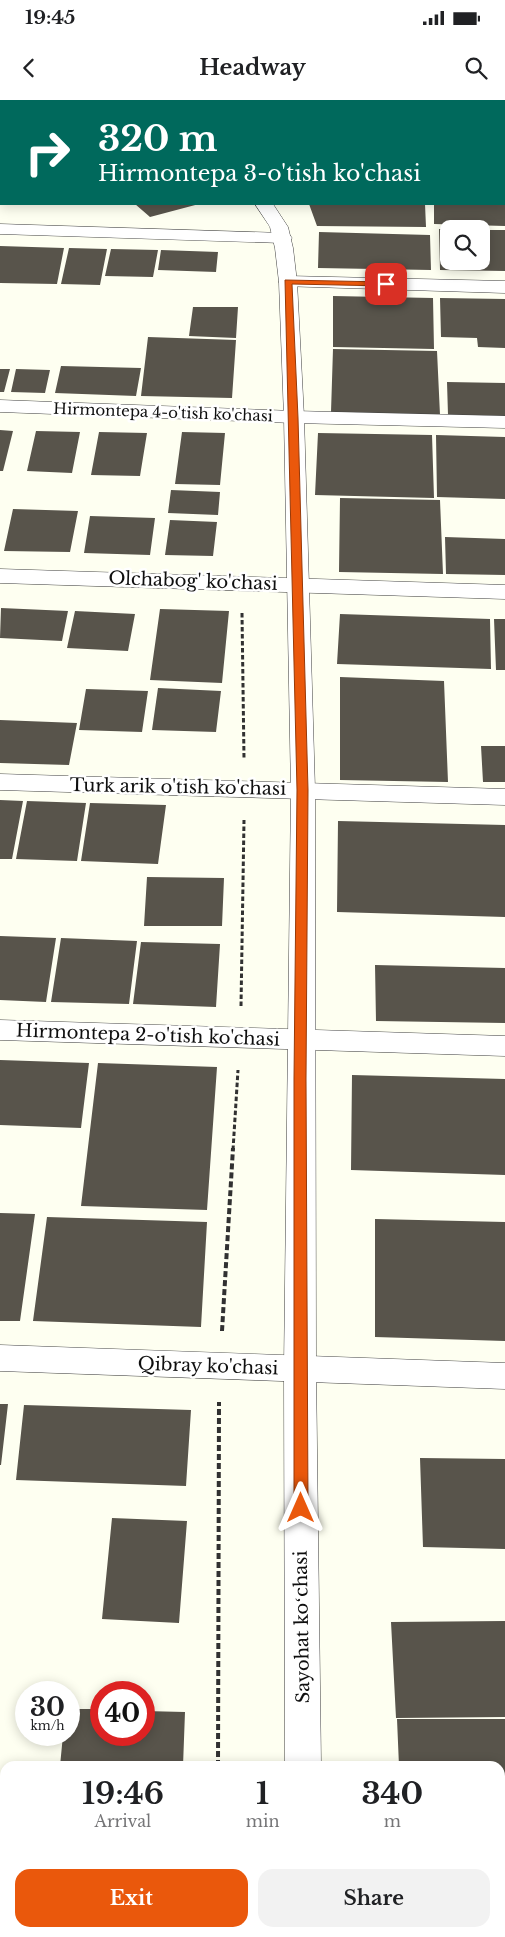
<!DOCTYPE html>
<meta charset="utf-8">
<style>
body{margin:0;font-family:"Libre Baskerville",serif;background:#f2f2f2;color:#202124;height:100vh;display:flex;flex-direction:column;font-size:19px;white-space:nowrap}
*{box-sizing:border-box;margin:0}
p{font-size:16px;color:#757577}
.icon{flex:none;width:28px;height:28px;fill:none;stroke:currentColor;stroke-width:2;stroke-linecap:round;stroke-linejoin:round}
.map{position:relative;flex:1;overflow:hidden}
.drawer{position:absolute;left:0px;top:1661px;width:505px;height:176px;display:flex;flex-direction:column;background:#fff;border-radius:15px 15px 0 0;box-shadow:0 2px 12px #0003}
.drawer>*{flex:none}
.hud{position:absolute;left:0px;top:0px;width:505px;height:105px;box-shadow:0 2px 12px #0003;background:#00695c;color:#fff;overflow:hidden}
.fabs{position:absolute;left:440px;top:120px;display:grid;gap:10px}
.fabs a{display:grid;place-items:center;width:50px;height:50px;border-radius:10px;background:#fff;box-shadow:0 2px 12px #0003;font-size:25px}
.speed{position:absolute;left:15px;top:1581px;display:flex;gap:10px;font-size:25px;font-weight:700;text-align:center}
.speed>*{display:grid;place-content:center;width:65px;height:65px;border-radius:50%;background:#fff;box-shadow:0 2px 12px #0003;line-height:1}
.speed small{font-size:12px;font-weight:400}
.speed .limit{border:8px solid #d22;background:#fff;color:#111}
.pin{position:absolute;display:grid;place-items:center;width:42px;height:42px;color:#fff;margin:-21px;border-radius:10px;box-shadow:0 2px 8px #0006}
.me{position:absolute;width:55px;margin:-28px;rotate:0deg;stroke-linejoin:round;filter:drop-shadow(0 0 4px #0008)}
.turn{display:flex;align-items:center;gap:18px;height:105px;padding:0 15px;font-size:22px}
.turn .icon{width:65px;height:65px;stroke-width:2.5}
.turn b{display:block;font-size:35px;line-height:42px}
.eta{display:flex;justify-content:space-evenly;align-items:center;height:85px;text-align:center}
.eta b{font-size:30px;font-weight:800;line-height:35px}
.button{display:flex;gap:10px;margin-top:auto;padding:10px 15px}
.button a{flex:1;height:58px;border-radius:15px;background:#ea580c;color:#fff;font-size:20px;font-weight:800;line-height:58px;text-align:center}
.button a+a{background:#f2f2f2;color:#202124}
.status{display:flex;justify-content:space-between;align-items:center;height:35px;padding:0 25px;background:#fff;direction:ltr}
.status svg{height:14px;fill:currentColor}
header{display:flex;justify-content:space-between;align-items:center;height:65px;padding:0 15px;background:#fff;font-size:22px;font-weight:800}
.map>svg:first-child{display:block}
.building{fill:#58544b}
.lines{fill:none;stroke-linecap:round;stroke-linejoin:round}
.minor-casing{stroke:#424242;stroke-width:1}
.tertiary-casing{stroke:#424242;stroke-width:1}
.path-far1{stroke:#313131;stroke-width:3;stroke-dasharray:4.5 2.5;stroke-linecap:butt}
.path{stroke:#313131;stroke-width:4;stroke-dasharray:6 3;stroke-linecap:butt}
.minor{fill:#fff;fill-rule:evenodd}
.tertiary{fill:#fff;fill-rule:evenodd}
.route{fill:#ea580c;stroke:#983908}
.labels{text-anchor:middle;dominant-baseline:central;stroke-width:5;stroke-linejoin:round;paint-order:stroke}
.far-street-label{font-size:15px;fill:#0f0f0f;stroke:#fff}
.street-label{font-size:18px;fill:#0f0f0f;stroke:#fff}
</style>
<div class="status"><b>19:45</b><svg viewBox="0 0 49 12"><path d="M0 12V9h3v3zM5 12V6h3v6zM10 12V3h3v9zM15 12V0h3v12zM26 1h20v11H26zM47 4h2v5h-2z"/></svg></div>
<header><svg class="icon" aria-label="back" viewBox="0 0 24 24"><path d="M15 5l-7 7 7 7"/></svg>Headway<svg class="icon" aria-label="search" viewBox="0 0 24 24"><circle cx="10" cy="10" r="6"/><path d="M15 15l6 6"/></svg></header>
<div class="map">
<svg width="505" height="1837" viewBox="0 0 505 1837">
<rect width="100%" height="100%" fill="#fefff1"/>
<path class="building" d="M135,104H199L150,117Z
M309,104H425L426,127L317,126Z
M434,104H505V126L434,124Z
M439,129H449V161H481V130H505V171L440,170Z
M319,132L430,135L431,170L318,168Z
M0,146L64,148L57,184L0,183Z
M69,148L107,149L100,185L61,184Z
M111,149L158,150L153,177L105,176Z
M161,150L218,152L216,172L158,170Z
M333,196L433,198L434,249L333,247Z
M440,198L505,199V248L478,247L477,238L441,237Z
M193,207H238L236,238L189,236Z
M148,237L236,240L232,298L141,296Z
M333,249L437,251L440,315L331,312Z
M61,266L141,268L136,296L55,293Z
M0,269H10L4,292H0Z
M16,269L50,270L45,293L11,292Z
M447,282L505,283V316L448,315Z
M0,330L13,331L3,371H0Z
M36,331L80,332L72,373L27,371Z
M99,332L147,333L140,376L91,375Z
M182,332L225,333L220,385L175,384Z
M318,333L432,335L434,398L315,395Z
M436,335L505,337V399L437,397Z
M171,390L220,392L218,415L168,413Z
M340,398L440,400L443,474L339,472Z
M13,409L78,411L70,452L4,451Z
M90,416L155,418L150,455L84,453Z
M170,420L217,422L213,456L165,455Z
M445,437L505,439V475L446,474Z
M1,508L68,511L62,541L0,538Z
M160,509L229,511L222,583L150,580Z
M75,511L135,514L128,551L67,548Z
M340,514L490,519L491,569L337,564Z
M494,519H505V570H496Z
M340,577L444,581L448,682L340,680Z
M158,588L221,591L216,632L152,630Z
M86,589L148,591L142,632L79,630Z
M0,620L77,623L69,665L0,663Z
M481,646H505V682H483Z
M0,700L23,701L12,759H0Z
M27,701L86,703L77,761L16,759Z
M90,703L166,705L158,764L81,761Z
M338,721L505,725V817L337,812Z
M147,777L224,778L222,826H144Z
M0,836L56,838L46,902L0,900Z
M61,838L137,841L129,904L51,902Z
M141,842L220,844L216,907L133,904Z
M375,865L505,868V923L376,921Z
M0,960L89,963L81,1028L0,1025Z
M98,963L217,967L207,1110L81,1106Z
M352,975L505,979V1075L351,1070Z
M0,1113L35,1114L20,1221H0Z
M47,1117L207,1122L201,1227L33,1221Z
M375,1119L505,1122V1241L375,1237Z
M0,1304H8L1,1365H0Z
M24,1305L191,1310L186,1386L16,1380Z
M420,1358L505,1359V1449L423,1447Z
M112,1418L187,1421L179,1523L102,1519Z
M505,1521V1617L396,1618L391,1522Z
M69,1609H101V1635H144V1611L185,1612L183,1666H60L63,1635H69Z
M397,1619H505V1724H500V1666H399Z"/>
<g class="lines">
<defs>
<path id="minor" d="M504,61H505V71H504Z
M0,124L283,133L289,134L292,138L289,142L283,143L0,134Z
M288,176L505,181V193L281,186L279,182L281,178Z
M0,300L294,311L505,316V328L294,323L0,312Z
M0,469L505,485V499L0,483Z
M0,674L505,689V705L0,690Z
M0,920L505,936V956L0,940Z
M0,1245L505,1263V1289L0,1271Z"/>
<path id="tertiary" d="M139,0H156V1H140Z
M255,104H273L288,127L293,148L297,182L304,317L315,690L316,1269L321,1666H285L284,1269L291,690L284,317L279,182L275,148L270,127Z
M286,1832H324V1837H286Z"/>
</defs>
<use href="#minor" class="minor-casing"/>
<use href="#tertiary" class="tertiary-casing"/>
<path class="path-far1" d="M242,513L244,659
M241,906L244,720
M233,1050L238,970"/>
<path class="path" d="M222,1231L233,1048
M218,1666L219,1302
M218,1832V1837"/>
<use href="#minor" class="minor"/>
<use href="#tertiary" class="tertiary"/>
</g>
<path class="route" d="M285,180L386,182L390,184L386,186L292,184L298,318L308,690L306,979L308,1408L306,1412L301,1414L296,1412L294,1408V979L297,690Z"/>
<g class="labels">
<g class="far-street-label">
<text transform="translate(163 312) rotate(2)">Hirmontepa 4-o'tish ko'chasi</text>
</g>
<g class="street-label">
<text transform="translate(193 481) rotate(2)">Olchabog' ko'chasi</text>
<text transform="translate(178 687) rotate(1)">Turk arik o'tish ko'chasi</text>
<text transform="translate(148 935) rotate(2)">Hirmontepa 2-o'tish ko'chasi</text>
<text transform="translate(208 1266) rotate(2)">Qibray ko'chasi</text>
<text transform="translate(302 1527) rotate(-91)">Sayohat koʻchasi</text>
</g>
</g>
</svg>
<div class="fabs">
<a><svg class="icon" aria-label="search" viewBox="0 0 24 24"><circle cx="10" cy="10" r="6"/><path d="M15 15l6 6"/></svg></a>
</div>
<div class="speed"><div>30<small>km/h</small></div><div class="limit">40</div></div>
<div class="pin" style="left:386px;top:184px;background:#d93025"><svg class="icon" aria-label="arrive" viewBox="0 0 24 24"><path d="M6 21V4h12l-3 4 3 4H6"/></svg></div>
<svg class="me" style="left:301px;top:1408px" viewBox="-20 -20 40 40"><path d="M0-17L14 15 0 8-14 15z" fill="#ea580c" stroke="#fff" stroke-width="4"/></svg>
<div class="hud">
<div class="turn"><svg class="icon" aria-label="right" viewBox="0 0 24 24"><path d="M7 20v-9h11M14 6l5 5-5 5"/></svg><div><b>320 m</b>Hirmontepa 3-o'tish ko'chasi</div></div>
</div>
<section class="drawer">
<div class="eta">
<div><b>19:46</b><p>Arrival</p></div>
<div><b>1</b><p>min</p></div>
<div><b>340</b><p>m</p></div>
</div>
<div class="button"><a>Exit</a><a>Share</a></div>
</section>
</div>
